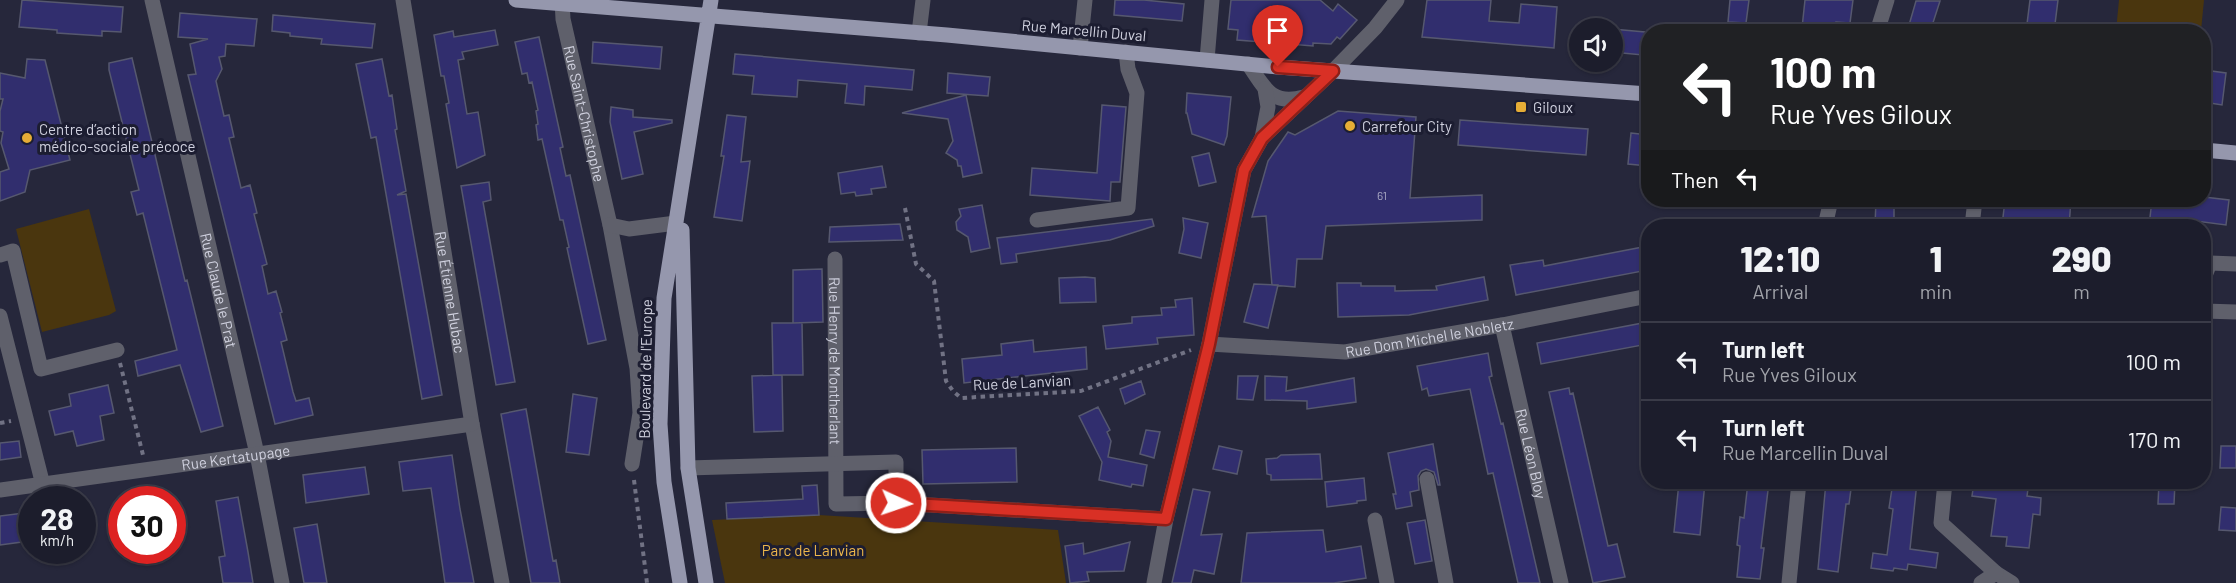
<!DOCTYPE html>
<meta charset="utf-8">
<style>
body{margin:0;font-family:Barlow,sans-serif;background:#292a38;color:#f1f3f6;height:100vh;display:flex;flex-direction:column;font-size:22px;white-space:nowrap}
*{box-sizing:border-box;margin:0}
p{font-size:20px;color:#a0a2a9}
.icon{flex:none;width:33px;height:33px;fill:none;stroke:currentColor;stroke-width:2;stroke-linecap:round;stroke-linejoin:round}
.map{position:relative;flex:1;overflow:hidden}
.details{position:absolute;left:1641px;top:219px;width:570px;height:270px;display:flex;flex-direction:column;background:#1c1d2c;border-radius:24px;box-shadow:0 2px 4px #0004,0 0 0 2px #3a3b48}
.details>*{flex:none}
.hud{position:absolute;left:1641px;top:24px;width:570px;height:183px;border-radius:24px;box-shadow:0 2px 4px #0004,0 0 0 2px #3a3b48;background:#202124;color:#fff;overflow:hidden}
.controls{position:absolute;left:1569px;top:18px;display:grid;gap:12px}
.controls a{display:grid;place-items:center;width:54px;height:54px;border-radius:50%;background:#1c1d2c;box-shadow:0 2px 4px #0004,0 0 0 2px #3a3b48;font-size:30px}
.speed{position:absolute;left:18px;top:486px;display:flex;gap:12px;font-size:30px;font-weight:700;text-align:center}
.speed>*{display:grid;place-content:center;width:78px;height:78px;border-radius:50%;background:#1c1d2c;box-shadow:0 2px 4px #0004,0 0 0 2px #3a3b48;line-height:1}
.speed small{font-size:15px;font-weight:400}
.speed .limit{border:9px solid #d22;background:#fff;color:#111}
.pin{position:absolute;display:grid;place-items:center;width:51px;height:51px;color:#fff;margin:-62px -26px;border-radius:50% 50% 50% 0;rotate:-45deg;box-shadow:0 0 6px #0007}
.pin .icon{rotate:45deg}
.me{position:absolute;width:66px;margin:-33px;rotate:93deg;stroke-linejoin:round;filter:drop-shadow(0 0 4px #0008)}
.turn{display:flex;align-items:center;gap:21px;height:126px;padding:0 30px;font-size:27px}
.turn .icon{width:78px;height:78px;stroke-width:2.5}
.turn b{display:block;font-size:42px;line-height:51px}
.then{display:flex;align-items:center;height:57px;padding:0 30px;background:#0003;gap:12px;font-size:22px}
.eta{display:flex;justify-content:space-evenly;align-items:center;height:102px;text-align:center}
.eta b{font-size:36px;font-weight:800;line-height:42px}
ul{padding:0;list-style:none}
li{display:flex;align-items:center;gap:18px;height:78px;padding:0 30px;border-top:2px solid #3a3b48}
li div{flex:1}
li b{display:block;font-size:22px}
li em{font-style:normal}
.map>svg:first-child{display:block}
.green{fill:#4a360e}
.building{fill:#312e6e;stroke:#56586f;stroke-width:1.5}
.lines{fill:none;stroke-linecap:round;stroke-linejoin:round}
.path{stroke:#717284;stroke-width:4;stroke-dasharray:4.5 4.5;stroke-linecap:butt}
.minor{stroke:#5f606b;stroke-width:15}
.major{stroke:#9597ad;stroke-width:15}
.route-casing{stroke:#8d1f18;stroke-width:15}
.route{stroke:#d93025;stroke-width:10}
.poi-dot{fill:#e6ad36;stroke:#1c1d31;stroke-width:2}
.labels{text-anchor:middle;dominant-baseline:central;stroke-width:6;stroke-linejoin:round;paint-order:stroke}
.number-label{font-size:12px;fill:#a8a8c3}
.street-label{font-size:15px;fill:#d0d1df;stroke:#1c1d31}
.poi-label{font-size:15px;fill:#d0d1df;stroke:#1c1d31;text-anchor:start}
.park-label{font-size:15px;fill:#eeb74b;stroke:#1c1d31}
</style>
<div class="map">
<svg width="2236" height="583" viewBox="0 0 2236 583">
<rect width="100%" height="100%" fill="#26273b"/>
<path class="green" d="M2119,0H2204L2201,31H2116Z
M89,209L116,311L109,315L42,332L16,229Z
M819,515L1058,530L1066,583H725L712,520Z"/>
<path class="building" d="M22,0L123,7L121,32L102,31V36L57,33V30L19,27Z
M1115,0H1144L1184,4L1182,21L1114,15Z
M1231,0H1320L1333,11L1338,4L1357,20L1340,39L1337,37L1331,44L1313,43V46L1237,40L1238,30L1228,29Z
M1427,0H1491L1489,21L1519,23L1521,4L1557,7L1554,48L1422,37Z
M1730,0H1749L1746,23L1728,22Z
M1805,0H1853L1850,23L1836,22V31L1802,28Z
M2030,0H2058L2054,32H2026Z
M1916,1H1940L1930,32H1907Z
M180,13L257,19L254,46L226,44L225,56L219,57L222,69L216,81L224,116L229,115L234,137L229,138L241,188L250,185L257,213L254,214L267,264L262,266L268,294L276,291L282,312L280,313L287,340L281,342L293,392L296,401L309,398L313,415L275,424L188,75L196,74L190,44L208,39L178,37Z
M273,15L375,24L372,48L321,44L322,39L290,36V33L272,31Z
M1612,29L1645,32L1643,55L1612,52Z
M495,30L498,45L462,52L464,59L458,60L467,114L478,112L485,155L457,168L446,104L449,103L444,76H441L434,35L453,31L454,37Z
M539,37L563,147L560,148L566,176L570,175L606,340L588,344L567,248L569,247L563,220H560L542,139L538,140L536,125L538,124L536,111L538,110L532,82L529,83L527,73L522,74L515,42Z
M593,42L662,47L660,69L592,63Z
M735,54L914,70L912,90L865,86L864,105L845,103L847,84L798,80L797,97L752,94L754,76L733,74Z
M132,58L185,281L187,280L223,426L201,432L180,365L138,376L135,361L177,350L143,213L137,215L131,192L139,190L109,70V63Z
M27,59L45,60L70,160L30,170L25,192L0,201V172L9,169L1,143L3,132L0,131V111L3,99H0V73L25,78Z
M382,59L389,96L392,95L397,129L395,130L406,191L397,195L406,194L442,395L422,399L376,137L371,138L356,64Z
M2204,70L2226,73L2222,105L2204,102Z
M948,73L990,77L988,96L947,93Z
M1187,93L1231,97L1227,136L1224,145L1192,134L1187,113H1186Z
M966,95L982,173L963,177L961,166H958L957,160L946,153L953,141L948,119L902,113Z
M1102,105L1126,107L1120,182H1111L1110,201L1030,195L1032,168L1097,173Z
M611,107L633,110V117L672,120V123L634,132L643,174L622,179L610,122Z
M1338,111L1416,117L1410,198L1482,195V220L1326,226L1322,259H1297L1295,287L1272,285L1266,216L1252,217L1268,161L1288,132L1295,135Z
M727,115L746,117L741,162L750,161L742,221L714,217L724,156H721Z
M1460,120L1588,129L1586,155L1458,145Z
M1631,133L1648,135V166L1628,164Z
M1209,153L1216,182L1199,186L1192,157Z
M882,166L886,187L871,189L872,194L856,196L855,192L841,194L838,173Z
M489,182L491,200L483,202L515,382L496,385L461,186Z
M2204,197L2229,200L2226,225L2173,218L2172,226H2149L2152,200H2204Z
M1876,200H1894V226H1875Z
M2005,200H2071L2069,226H2002Z
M982,205L990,248L971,252L968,237L957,230L956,222L961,216L959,209Z
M1183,218L1208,223L1201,258L1179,253L1184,229Z
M1152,219L1154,226L1110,240L1016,254L1017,262L1001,264L997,238Z
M900,224L903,240L829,242L830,227Z
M1648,246V270L1516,295L1510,265L1543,260L1544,266Z
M822,269L823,322L793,323V270Z
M1085,277L1095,278L1096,302L1060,303L1059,278Z
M1484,277L1488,300L1409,315L1338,317L1337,283H1361V286H1395V291L1437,290L1436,286Z
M1254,284L1278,285L1268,328L1244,322Z
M1192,298L1194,335L1157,338L1158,344L1106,349L1103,326L1132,323V317L1162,315L1161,308L1176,307L1175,300Z
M1648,322V344L1541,364L1537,343Z
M772,323H802L803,375H773Z
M1033,340L1034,352L1086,347L1087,369L964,383L962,359L1002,355L1001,344Z
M1488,353L1492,376L1489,377L1501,424L1503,423L1540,583H1518L1493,473L1488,474L1470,389L1429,396L1427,388L1422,390L1417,366Z
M782,375L783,431L754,432L752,376Z
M1238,376H1258L1253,400L1237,399Z
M1265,376L1287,377L1286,391L1354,378L1356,402L1307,409V401L1265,400Z
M1141,381L1145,394L1125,404L1120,389Z
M108,385L114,413L100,416L104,440L77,446L73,431L55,435L49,411L71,406L69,394Z
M1569,388L1570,394L1573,393L1608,546L1617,544L1625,577L1593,583L1549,392Z
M573,394L597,398L589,455L566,452Z
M1098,407L1110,430L1107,432L1111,441L1108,457L1147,465L1143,486L1132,484L1131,487L1099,480L1102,462L1079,416Z
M526,409L553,561L556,560L560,583H531L501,414Z
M1146,430L1160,432L1154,458L1140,454Z
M19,441L21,457L0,460V443Z
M1433,444L1440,485H1438L1434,472L1426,469L1421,471L1418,476L1419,490L1410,492L1412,506L1396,509L1393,494H1396L1388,453Z
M1219,446L1242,451L1237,474L1213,469Z
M2221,446H2236V468H2220Z
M1016,448L1017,482L923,484L922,450Z
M1320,454L1322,479L1271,480V475L1267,474L1266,459L1277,458L1281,455Z
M452,455L460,509L474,583H445L431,488L403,491L399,462Z
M365,467L369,494L306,503L303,475Z
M1364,478L1366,500L1357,501V503L1327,507L1325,482Z
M1679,482H1705L1700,535L1674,532Z
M1748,482H1769L1761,548H1764L1760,579L1737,577L1740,546L1737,545L1740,517L1744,518Z
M1826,482H1848L1847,488L1851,489L1849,504H1846L1838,572L1818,569Z
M1893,482H1917L1910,549L1938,553L1936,568L1908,564L1907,570L1894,568L1893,571L1871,568L1873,553L1887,555L1893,509L1889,508Z
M1974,482H2029L2027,496L2041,498L2040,515L2033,514L2029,548L2006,546L2007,537L1991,536L1996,499L1972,496Z
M2159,482H2175L2174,504H2158Z
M817,485L819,515L727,519L726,503L803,499L802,486Z
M1193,489L1210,492L1201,535L1222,534L1214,574L1194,570L1191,583H1172Z
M238,497L248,552L253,583H223L219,557L225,556L216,501Z
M2221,507L2236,508V531L2219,530Z
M32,512V538H29V541L0,545V516Z
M1425,520L1432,561L1415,564L1407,523Z
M317,524L327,583H304L294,528Z
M1323,530L1326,552L1361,546L1366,578L1334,583H1241L1247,533Z
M1130,542L1124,571L1087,572L1089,581L1070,583L1065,546L1083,543L1084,554Z"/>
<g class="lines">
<path class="path" d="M905,208L916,264L934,281L946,381L953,391L961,398L1081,391L1191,350
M120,363L143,455
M0,423L11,421
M634,480L647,583"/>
<g class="minor">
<path id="s1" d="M152,0L257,454L282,583"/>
<path id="s2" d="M403,0L472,424L502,583"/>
<path id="s3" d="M562,0L563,19L610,225L637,368L640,413L632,464"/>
<path d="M1877,32L1887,0"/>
<path d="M919,33L923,0"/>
<path d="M1080,48L1085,0"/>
<path d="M1207,60L1212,0"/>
<path d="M1248,64C1265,88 1271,106 1304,97"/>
<path d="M1262,138L1268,107L1265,89"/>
<path d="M1037,220L1128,208L1137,93L1128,69L1126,52"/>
<path d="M610,225L629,229L676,223"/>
<path d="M1825,226L1831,200"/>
<path d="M1972,226L1975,200"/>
<path d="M0,255L13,251L41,369L117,350"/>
<path id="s4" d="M835,259L836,504L896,503L1166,519"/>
<path d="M2204,278L2210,263L2236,264"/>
<path d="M2204,311L2236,312"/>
<path d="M0,316L43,485"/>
<path id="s5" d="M1502,325L1561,583"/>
<path id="s6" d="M1209,344L1345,352L1502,325L1648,296"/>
<path d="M688,468L896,462V503"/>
<path d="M1427,479L1446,583"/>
<path d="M1945,482L1941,523L1996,573L2012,583"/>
<path id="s7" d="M0,490L472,424"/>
<path d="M1375,520L1387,583"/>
<path d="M1154,583L1166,519L1209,344L1244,170L1262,138L1333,71L1375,28L1397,0"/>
<path d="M1789,583L1799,482"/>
<path d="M1981,583L1996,573"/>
</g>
<path class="major" d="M516,0L947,35L1278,67L1648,94
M2204,150L2236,153
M682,230L688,468L706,583
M680,583L664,482L660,424L664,298L711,0"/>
</g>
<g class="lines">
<defs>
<path id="route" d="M896,503L1166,519L1209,344L1244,170L1262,138L1333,71L1278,67"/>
</defs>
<use href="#route" class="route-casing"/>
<use href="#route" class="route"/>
</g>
<g class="poi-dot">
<rect x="1515" y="101" width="12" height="12" rx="3"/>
<circle cx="1350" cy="126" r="6"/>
<circle cx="27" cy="138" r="6"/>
</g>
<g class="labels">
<g class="number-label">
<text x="1382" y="195">61</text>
</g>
<g class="street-label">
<text transform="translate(1084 30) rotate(5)">Rue Marcellin Duval</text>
<text stroke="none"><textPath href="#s3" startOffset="116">Rue Saint-Christophe</textPath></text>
<text stroke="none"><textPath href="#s1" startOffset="298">Rue Claude le Prat</textPath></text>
<text stroke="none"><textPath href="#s2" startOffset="296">Rue Étienne Hubac</textPath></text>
<text stroke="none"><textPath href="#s6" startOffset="222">Rue Dom Michel le Nobletz</textPath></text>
<text stroke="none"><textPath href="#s4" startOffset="102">Rue Henry de Montherlant</textPath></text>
<text transform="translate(645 369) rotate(-89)">Boulevard de l'Europe</text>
<text transform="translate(1022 382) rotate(-3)">Rue de Lanvian</text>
<text stroke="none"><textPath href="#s5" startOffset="132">Rue Léon Bloy</textPath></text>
<text stroke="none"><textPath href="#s7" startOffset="238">Rue Kertatupage</textPath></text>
</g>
<g class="poi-label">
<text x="1533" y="107">Giloux</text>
<text x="1362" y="126">Carrefour City</text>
<text x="39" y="129">Centre d’action<tspan x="39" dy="17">médico-sociale précoce</tspan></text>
</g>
<g class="park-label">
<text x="813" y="550">Parc de Lanvian</text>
</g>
</g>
</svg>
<div class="controls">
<a><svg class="icon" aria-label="sound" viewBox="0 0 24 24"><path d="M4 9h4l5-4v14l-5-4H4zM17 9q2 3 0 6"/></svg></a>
</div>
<div class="speed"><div>28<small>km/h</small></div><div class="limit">30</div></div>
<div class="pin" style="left:1278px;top:67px;background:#d93025"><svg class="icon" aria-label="arrive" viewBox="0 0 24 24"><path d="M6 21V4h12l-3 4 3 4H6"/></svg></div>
<svg class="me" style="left:896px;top:503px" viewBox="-20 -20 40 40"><circle r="17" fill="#d93025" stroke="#fff" stroke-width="3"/><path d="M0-11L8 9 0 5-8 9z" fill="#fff"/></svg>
<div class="hud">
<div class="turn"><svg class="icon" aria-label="left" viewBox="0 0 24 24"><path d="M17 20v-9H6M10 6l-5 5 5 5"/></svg><div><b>100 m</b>Rue Yves Giloux</div></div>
<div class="then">Then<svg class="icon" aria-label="left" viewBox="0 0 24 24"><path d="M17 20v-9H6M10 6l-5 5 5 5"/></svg></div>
</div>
<section class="details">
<div class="eta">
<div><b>12:10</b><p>Arrival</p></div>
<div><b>1</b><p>min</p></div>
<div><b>290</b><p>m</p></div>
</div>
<ul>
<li><svg class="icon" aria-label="left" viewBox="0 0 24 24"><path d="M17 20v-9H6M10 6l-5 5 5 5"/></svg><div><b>Turn left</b><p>Rue Yves Giloux</p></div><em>100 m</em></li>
<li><svg class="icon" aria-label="left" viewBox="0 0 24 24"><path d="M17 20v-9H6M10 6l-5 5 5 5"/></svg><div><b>Turn left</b><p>Rue Marcellin Duval</p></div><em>170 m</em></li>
</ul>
</section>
</div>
